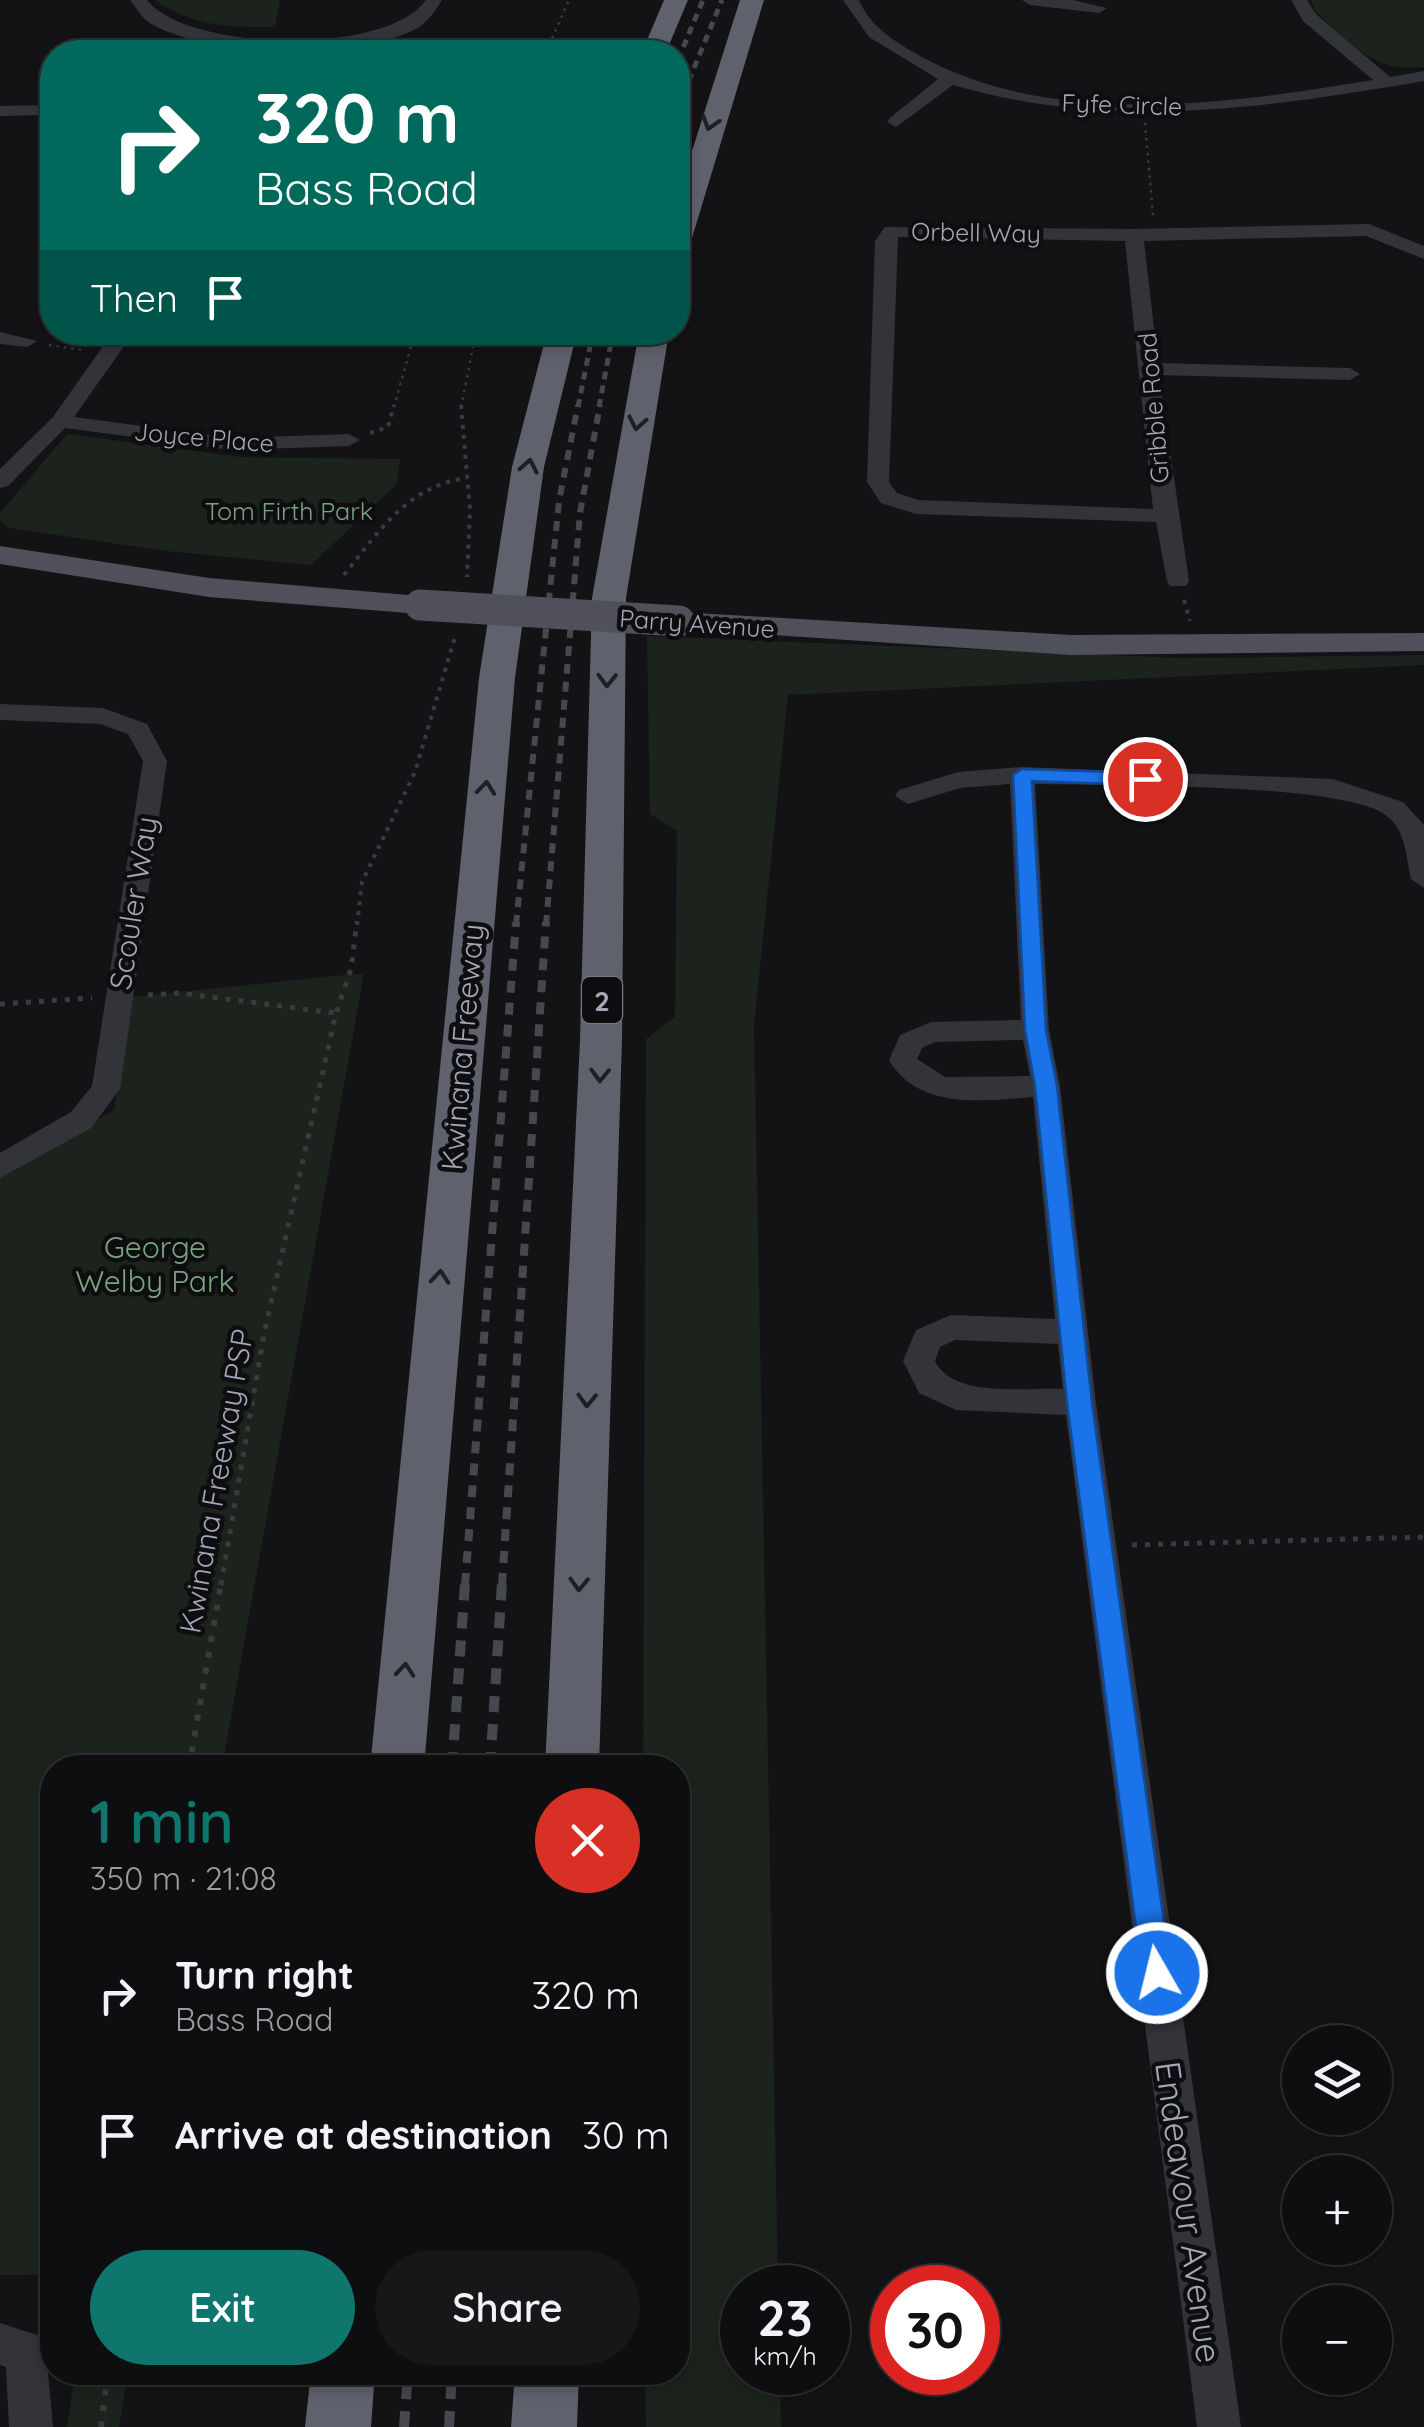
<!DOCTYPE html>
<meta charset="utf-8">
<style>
body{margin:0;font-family:Quicksand,sans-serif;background:#171719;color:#f1f3f6;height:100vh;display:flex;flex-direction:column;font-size:38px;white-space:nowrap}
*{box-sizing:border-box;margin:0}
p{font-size:32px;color:#9b9c9f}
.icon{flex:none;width:55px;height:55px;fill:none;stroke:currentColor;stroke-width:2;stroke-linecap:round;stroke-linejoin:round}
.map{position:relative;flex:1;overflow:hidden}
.details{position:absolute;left:40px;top:1755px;width:650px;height:630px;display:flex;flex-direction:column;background:#0e0e10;border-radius:40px;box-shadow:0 5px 15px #0003,0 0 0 2px #2e2e30}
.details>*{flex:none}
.banner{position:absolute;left:40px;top:40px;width:650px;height:305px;border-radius:40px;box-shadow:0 5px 15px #0003,0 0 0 2px #2e2e30;background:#00695c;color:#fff;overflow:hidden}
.tools{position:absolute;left:1282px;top:2025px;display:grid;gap:20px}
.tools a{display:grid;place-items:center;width:110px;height:110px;border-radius:50%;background:#0e0e10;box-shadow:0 5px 15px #0003,0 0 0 2px #2e2e30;font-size:50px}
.speed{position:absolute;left:720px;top:2265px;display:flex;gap:20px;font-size:50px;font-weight:700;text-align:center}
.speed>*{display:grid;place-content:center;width:130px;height:130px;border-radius:50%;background:#0e0e10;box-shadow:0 5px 15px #0003,0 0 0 2px #2e2e30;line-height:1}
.speed small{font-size:25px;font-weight:400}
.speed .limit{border:15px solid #d22;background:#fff;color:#111}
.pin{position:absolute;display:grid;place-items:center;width:85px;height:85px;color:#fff;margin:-42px;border:5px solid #fff;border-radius:50%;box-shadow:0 2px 10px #0007}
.me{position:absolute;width:110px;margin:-55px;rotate:352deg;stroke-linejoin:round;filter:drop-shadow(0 0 8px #0008)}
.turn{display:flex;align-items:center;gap:35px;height:210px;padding:0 50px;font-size:45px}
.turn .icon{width:130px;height:130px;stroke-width:2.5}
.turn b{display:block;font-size:70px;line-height:85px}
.then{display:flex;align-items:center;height:95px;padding:0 50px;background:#0003;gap:20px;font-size:38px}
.round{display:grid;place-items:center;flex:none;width:105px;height:105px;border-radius:52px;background:#171719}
.summary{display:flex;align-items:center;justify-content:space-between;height:170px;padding:0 50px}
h1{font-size:60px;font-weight:600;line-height:75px;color:#0f766e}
.button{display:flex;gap:20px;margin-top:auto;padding:20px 50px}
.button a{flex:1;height:115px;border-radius:60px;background:#0f766e;color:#fff;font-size:40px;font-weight:600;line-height:115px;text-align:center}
.button a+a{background:#171719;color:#f1f3f6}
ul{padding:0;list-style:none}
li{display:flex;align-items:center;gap:30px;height:140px;padding:0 50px}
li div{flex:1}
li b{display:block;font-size:38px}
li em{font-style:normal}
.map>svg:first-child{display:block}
.green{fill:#1b231c}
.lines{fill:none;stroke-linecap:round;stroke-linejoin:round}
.path-far3{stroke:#393b41;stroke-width:2.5;stroke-dasharray:2.5 5;stroke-linecap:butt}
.path-far2{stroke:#393b41;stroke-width:4;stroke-dasharray:4 6;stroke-linecap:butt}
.path-far1{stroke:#393b41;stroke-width:5;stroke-dasharray:5 8;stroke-linecap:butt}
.path{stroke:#393b41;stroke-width:6;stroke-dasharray:6 10;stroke-linecap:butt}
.minor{fill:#33343a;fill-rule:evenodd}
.major{fill:#4f5059;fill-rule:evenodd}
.highway{fill:#5f616c;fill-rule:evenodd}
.rail-far3{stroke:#46484f;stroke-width:5;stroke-dasharray:8 6;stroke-linecap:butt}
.rail-far2{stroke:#46484f;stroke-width:6;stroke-dasharray:10 8;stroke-linecap:butt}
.rail-far1{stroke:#46484f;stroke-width:8;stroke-dasharray:12 10;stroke-linecap:butt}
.rail{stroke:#46484f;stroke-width:10;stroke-dasharray:16 12;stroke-linecap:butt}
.major-bridge{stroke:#4f5059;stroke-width:31}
.oneway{stroke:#1e1f22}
.route{fill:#1a73e8;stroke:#114b97;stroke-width:2.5}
.labels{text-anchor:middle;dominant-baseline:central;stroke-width:9;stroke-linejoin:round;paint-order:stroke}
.far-street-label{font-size:25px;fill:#a3a7b7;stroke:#0e0e10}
.far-park-label{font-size:25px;fill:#78a47e;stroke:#0e0e10}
.shield{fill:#0e0e10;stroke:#767985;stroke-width:2.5}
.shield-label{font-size:28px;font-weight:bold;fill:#a3a7b7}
.street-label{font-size:30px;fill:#a3a7b7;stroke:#0e0e10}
.park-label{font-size:30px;fill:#78a47e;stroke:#0e0e10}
.near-street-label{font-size:35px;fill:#a3a7b7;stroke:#0e0e10}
</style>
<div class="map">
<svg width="1424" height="2427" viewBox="0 0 1424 2427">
<rect width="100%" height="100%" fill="#131315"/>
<path class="green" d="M155,0H280L275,27C231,28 192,26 155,0Z
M1311,0H1424V67C1371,73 1352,43 1315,11Z
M67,434L241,457L400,459L397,484L311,565L166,551L9,528L0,520V513Z
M647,636L1181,658L1424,655V665L788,695L754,1026L778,2287L742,2288V2372L780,2373L781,2427H646L645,2373L678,2372V1768H643L646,1039L675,1017L677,831L650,814Z
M364,973L222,1767L52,1768V2275H0V1175L114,1110L130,997Z
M75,2373H128L119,2427H67Z"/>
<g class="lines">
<path class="path-far3" d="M546,52L569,0
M1145,123L1153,216
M49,345L82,350
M394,407L415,332
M461,407L476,332"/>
<path class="path-far2" d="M461,405L470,509L467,577
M370,433L388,427L394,405
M344,575C379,531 407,487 466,478
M1184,600L1190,621
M357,925L362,882L415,772L455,637"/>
<path class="path-far1" d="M148,995L180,993L335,1013
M0,1004L92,998
M1132,1545L1424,1537
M221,1585L264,1334L336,1013L351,969L357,922"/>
<path class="path" d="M189,1768L221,1583
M101,2427L108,2372"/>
<path class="minor" d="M130,0H147C188,52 387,56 426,0H442C435,11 428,22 416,29C360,59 204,57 150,23C142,18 136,8 130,0Z
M843,0H859C870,27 896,42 920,56C1053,129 1228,104 1373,80L1303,21L1291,0H1307L1316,14L1390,77L1424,71V81C1267,108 1109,131 953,85L896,127L887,122L890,118L938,79L869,37Z
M1022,0H1073L1107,8L1099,13L1030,5Z
M52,105V115L0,116V106Z
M1369,224L1424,246V259L1366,236L1144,241L1158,363L1350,368L1360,374L1350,380L1159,375L1189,581L1186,586H1170L1167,581L1156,522L916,514L881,503L867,482L875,241L885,227L1134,229ZM898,237L1125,241L1153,509L918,500L897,493L889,482Z
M0,332L37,341L27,347L0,344Z
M113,332H134L74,417L232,438L349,434L360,440L349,446L232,450L65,428L8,486L0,488V469L53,417Z
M0,704L103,708L147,724L167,761L120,1089L91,1128L0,1178V1153L71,1112L92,1086L143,761L128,734L100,724L0,720Z
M1022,767L1333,779L1403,802L1424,825V888L1411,879C1406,857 1406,831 1387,816C1344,782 1102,786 1035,784L1049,1030L1060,1086L1096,1403L1241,2427H1197L1066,1415L956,1410L919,1393L903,1361L916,1330L951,1315L1055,1319L1033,1097C982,1101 918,1110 889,1060L900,1035L931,1022L1021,1020L1010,784L960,788L908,804L895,796L899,790L958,772ZM1023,1040L1030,1076L945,1077L917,1059L922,1048L935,1042ZM955,1340L1058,1344L1063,1389C1026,1387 953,1399 935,1361L940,1347Z
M0,2323L40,2336L46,2351L53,2427H9L6,2367L0,2365Z"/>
<path class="major" d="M0,546L209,578L420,596L435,605L420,614L209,597L0,564Z
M679,612L1071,635L1424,633V651L1071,655L668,628L663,621Z"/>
<path class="highway" d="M664,0H688L666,52H642Z
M740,0H764L692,238L678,246V195Z
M547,332H577L544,467L515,678L424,1768H370L479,678L512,467Z
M639,332H669L626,598L622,1040L599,1768H545L580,1040L592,598Z
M311,2372H375L371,2427H305Z
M515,2372H579L577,2427H511Z"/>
<path class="rail-far3" d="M678,60L703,0
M678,107L722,0
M578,407L593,332
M599,407L613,332"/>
<path class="rail-far2" d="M516,925L559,501L578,405
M546,925L580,513L600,405"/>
<path class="rail-far1" d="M465,1585L516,922
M502,1585L546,922"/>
<path class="rail" d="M452,1768L465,1583
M490,1768L502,1583
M404,2427L408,2372
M449,2427L452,2372"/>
<path class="major-bridge" d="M420,605L679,621"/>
</g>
<defs><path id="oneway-chevron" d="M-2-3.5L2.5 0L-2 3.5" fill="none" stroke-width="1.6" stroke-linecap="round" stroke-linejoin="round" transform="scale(2.5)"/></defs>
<g class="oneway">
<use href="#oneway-chevron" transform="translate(710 123) rotate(107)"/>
<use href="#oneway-chevron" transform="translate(637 423) rotate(101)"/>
<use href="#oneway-chevron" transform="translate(529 466) rotate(-79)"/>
<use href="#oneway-chevron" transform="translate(607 680) rotate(91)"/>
<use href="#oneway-chevron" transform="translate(486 788) rotate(-84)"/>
<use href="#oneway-chevron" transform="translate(600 1075) rotate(92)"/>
<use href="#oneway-chevron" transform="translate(440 1277) rotate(-85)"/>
<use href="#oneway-chevron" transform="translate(587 1400) rotate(92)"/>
<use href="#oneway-chevron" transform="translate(579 1584) rotate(92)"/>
<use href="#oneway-chevron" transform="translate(405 1670) rotate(-85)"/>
</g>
<path class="route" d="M1022,769L1145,773L1155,779L1145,785L1032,781L1046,1030L1057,1086L1092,1403L1171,1973L1167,1983L1157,1987L1146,1983L1142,1973L1067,1403L1035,1086L1025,1030L1013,775Z"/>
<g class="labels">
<g class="far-street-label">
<text transform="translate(1122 104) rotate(2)">Fyfe Circle</text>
<text transform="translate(976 232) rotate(1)">Orbell Way</text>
<text transform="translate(1153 408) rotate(-95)">Gribble Road</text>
<text transform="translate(204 437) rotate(5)">Joyce Place</text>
<text transform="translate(697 623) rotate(4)">Parry Avenue</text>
</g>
<g class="far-park-label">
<text x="289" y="510">Tom Firth Park</text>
</g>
<rect class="shield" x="582" y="977" width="40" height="46" rx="8"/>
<g class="shield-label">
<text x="602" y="1000">2</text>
</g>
<g class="street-label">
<text transform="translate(133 903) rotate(-81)">Scouler Way</text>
<text transform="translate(462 1047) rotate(-85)">Kwinana Freeway</text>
<text transform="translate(216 1481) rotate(-80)">Kwinana Freeway PSP</text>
</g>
<g class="park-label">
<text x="155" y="1247">George<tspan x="155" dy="34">Welby Park</tspan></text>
</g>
<g class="near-street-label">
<text transform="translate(1189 2212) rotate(82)">Endeavour Avenue</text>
</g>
</g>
</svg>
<div class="tools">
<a><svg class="icon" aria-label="layers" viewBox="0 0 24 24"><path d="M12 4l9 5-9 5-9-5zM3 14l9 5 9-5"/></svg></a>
<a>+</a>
<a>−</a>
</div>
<div class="speed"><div>23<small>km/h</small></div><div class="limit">30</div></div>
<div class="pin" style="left:1145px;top:779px;background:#d93025"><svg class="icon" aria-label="arrive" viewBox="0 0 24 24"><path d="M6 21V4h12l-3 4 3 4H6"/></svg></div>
<svg class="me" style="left:1157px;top:1973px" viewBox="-20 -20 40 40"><circle r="17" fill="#1a73e8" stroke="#fff" stroke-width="3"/><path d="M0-11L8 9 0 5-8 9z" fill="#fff"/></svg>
<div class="banner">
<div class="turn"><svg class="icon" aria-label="right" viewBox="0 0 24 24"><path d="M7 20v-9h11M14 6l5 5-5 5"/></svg><div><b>320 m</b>Bass Road</div></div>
<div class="then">Then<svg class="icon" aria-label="arrive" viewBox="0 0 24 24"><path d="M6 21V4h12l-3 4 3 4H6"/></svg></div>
</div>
<section class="details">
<div class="summary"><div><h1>1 min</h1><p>350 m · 21:08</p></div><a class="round" style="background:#d93025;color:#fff"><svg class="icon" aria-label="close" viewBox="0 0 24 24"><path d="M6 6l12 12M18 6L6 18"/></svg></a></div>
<ul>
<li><svg class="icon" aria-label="right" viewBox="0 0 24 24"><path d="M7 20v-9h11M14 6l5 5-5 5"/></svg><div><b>Turn right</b><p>Bass Road</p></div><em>320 m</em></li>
<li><svg class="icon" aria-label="arrive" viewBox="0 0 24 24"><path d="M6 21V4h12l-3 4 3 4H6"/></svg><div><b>Arrive at destination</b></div><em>30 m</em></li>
</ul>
<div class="button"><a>Exit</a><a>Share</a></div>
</section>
</div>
